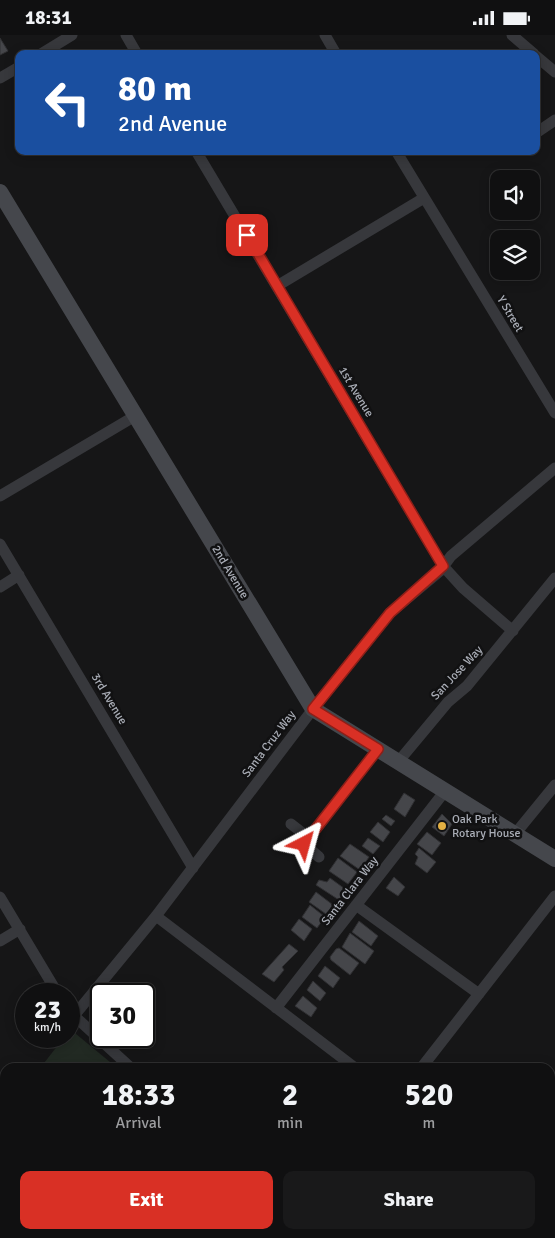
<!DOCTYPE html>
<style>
body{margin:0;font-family:Signika,sans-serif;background:#19191a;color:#f1f3f6;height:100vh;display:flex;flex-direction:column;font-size:19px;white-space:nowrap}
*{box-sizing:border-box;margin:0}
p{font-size:16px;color:#9c9d9f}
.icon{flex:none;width:28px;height:28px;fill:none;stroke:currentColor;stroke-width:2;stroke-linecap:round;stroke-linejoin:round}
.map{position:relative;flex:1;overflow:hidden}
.panel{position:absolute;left:0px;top:1028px;width:555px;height:176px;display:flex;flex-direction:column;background:#101011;border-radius:15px 15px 0 0;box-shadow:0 2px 12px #0003,0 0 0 1px #303031}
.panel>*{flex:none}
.top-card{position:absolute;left:15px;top:15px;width:525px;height:105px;border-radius:10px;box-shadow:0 2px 12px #0003,0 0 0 1px #303031;background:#1a4fa0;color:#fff;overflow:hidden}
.fabs{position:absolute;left:490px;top:135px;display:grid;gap:10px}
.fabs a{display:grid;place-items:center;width:50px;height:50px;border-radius:10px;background:#101011;box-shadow:0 2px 12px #0003,0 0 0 1px #303031;font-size:25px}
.speed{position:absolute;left:15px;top:948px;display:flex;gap:10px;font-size:25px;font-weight:700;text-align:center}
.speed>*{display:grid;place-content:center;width:65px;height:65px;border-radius:50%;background:#101011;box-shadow:0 2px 12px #0003,0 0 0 1px #303031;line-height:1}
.speed small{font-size:12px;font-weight:400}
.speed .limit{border:2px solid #111;border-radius:8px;background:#fff;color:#111}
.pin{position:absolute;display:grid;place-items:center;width:42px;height:42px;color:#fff;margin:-21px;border-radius:10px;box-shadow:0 2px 8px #0006}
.me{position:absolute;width:55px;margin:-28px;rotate:39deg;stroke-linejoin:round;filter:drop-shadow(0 0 4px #0008)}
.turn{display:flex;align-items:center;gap:18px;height:105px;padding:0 20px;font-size:22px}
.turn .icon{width:65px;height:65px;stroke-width:2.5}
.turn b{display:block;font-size:35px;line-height:42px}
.eta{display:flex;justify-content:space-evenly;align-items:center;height:85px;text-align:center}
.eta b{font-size:30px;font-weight:700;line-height:35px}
.cta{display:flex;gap:10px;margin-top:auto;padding:10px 20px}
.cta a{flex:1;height:58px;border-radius:10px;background:#d93025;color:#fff;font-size:20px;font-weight:700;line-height:58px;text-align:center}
.cta a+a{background:#19191a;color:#f1f3f6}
.status{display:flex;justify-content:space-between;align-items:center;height:35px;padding:0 25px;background:#101011;direction:ltr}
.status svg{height:14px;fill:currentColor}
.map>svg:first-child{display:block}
.green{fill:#222a23}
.building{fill:#45464a;stroke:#303033}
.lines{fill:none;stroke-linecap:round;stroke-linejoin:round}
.street{stroke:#37383c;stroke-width:11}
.secondary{stroke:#45474c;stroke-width:16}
.route-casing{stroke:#8d1f18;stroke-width:12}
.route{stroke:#d93025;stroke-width:9}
.poi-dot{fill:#e3b043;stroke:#111112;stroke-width:2}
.labels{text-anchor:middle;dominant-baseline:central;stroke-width:5;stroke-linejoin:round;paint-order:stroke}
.street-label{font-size:12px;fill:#a9adb6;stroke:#111112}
.poi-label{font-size:12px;fill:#a9adb6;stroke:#111112;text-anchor:start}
</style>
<div class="status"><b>18:31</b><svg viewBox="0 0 49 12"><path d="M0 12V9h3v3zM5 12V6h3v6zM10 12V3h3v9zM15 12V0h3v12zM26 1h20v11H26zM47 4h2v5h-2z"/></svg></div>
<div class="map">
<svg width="555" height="1203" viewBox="0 0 555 1203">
<rect width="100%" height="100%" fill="#161617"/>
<path class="green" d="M70,994L116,1032H41L65,1001H69Z"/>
<path class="building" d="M0,3L8,16L0,20Z
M404,758L415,765L405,782L394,774Z
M442,779L452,789L444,801L432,792Z
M386,780L395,786L391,791L382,784Z
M378,787L390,797L383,807L370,797Z
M427,797L441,808L432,820L417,809Z
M368,803L380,811L373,819L362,811Z
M350,809L369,822L360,835L340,821Z
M419,813L436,827L427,838L415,829L418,822L415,819Z
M338,823L357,837L348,849L329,836Z
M394,842L405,852L398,861L386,853Z
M330,843L345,854L339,865L316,850L319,845L327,847Z
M316,857L333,870L326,879L309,867Z
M310,870L325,882L317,893L302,882Z
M299,884L312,894L304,906L291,895Z
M359,886L378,901L371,911L352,897Z
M350,898L374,916L365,929L342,912Z
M289,909L298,916L282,932L284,935L274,947L262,939Z
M339,913L359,928L350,940L331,925L330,922L336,914Z
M325,931L340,943L333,953L318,941Z
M313,946L326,958L320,966L307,955Z
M303,961L317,973L311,982L295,971Z"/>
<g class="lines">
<path class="street" d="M126,0L137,19
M325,0L336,19
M512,0L534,19
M41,19L72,0
M536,21L555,37
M0,43L19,32
M536,98L555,85
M196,116L443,531L463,553L513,596
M396,116L555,378
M277,251L424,163
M0,461L135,381
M0,509L193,833
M0,552L19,540
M398,727L448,667L467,651L555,543
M291,789L309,803
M515,799L555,750
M319,822L304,809L378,714
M0,862L58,959
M356,870L479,959
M156,881L354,1032
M0,906L20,894
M276,973L445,756
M70,977L130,1032
M73,982L156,881L313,674L390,578L440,536L451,521L555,433
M422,1032L555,861
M550,1085L555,1078
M550,1173L555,1177
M326,1199L331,1203
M29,1203L32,1199
M288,1203L291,1199
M458,1203L461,1199"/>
<path class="secondary" d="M0,157L313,674L555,824"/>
</g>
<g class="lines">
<defs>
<path id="route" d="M247,200L443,531L390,578L313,674L378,714L304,809"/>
</defs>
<use href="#route" class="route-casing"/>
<use href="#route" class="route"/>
</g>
<circle class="poi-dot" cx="442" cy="791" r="5"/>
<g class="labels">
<g class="street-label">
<text transform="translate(510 279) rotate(59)">Y Street</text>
<text transform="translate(356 357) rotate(59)">1st Avenue</text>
<text transform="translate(230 537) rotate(59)">2nd Avenue</text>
<text transform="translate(457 638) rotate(-47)">San Jose Way</text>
<text transform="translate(109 664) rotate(59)">3rd Avenue</text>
<text transform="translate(269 709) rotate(-53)">Santa Cruz Way</text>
<text transform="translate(350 856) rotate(-52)">Santa Clara Way</text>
</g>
<g class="poi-label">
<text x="452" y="784">Oak Park<tspan x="452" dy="14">Rotary House</tspan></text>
</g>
</g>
</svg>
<div class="fabs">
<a><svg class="icon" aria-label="sound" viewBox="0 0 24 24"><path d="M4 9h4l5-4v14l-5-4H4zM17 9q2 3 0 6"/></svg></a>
<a><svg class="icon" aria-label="layers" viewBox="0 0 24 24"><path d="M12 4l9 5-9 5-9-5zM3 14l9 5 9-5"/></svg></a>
</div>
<div class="speed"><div>23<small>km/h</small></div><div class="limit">30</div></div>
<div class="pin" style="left:247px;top:200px;background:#d93025"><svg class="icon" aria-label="arrive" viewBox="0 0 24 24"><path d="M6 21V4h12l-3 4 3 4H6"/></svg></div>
<svg class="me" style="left:304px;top:809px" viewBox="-20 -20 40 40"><path d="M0-17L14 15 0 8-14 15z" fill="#d93025" stroke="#fff" stroke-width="4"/></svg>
<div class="top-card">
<div class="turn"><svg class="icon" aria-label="left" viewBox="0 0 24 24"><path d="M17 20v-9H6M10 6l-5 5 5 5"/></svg><div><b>80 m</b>2nd Avenue</div></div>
</div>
<section class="panel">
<div class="eta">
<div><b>18:33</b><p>Arrival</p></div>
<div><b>2</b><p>min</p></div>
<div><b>520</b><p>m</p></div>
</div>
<div class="cta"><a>Exit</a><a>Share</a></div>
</section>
</div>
